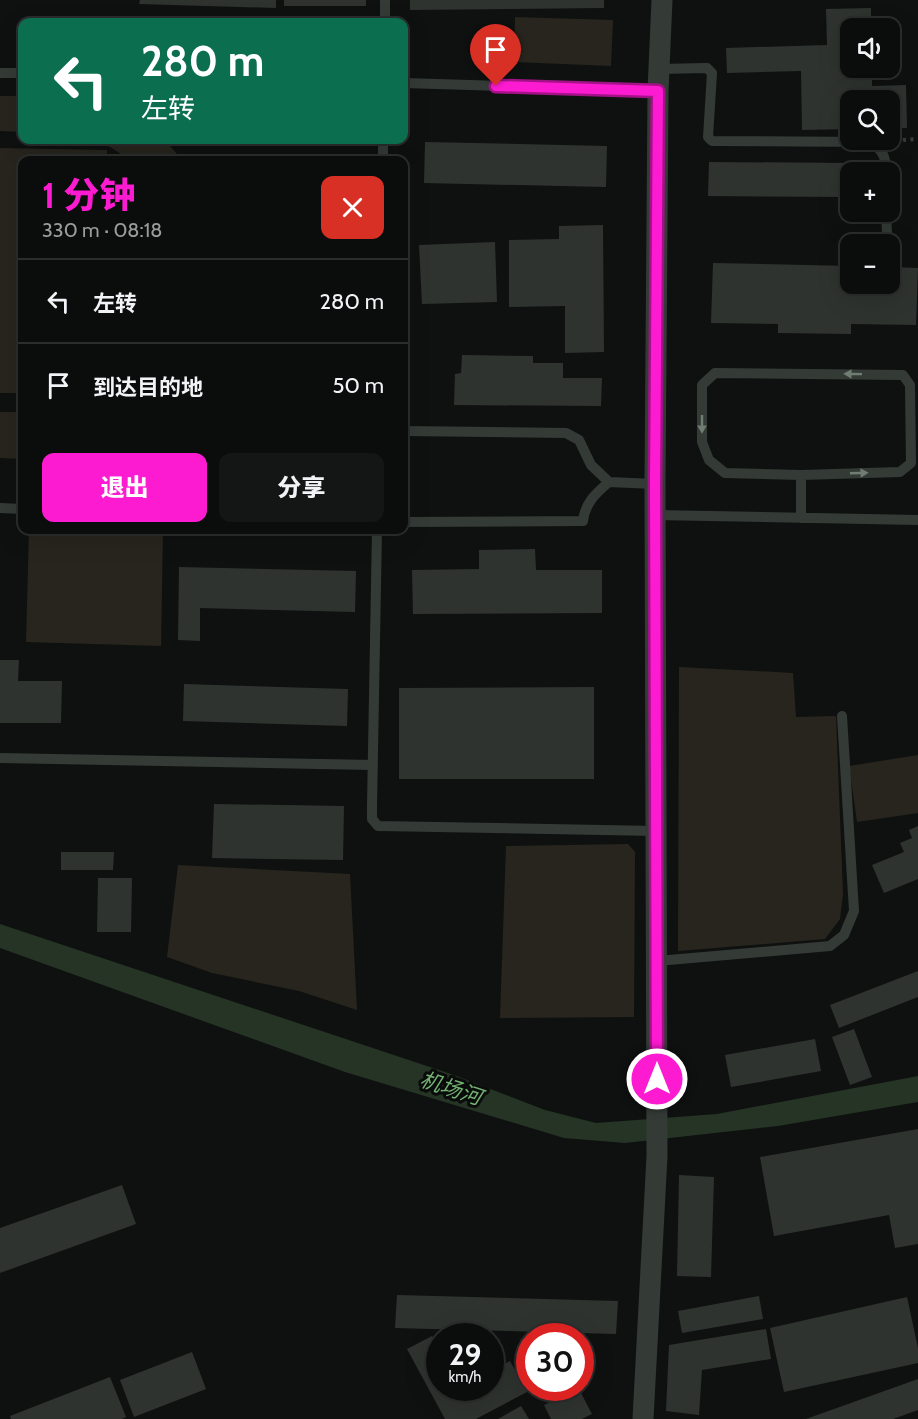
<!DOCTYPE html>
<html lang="zh">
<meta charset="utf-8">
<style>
body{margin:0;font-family:Cabin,"Noto Sans SC",sans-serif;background:#141615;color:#f1f3f6;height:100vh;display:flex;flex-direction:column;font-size:22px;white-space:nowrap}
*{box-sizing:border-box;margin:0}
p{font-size:20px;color:#9a9c9d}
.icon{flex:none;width:33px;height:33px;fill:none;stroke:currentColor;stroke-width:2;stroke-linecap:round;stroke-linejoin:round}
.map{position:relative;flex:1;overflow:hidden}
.sheet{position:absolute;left:18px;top:156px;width:390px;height:378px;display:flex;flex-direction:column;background:#0b0d0c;border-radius:12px;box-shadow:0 6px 24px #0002,0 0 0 2px #2b2d2d}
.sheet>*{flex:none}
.banner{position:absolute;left:18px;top:18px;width:390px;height:126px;border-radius:12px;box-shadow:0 6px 24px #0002,0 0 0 2px #2b2d2d;background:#0b6e4f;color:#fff;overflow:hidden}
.fabs{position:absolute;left:840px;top:18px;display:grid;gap:12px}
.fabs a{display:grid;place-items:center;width:60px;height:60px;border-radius:12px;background:#0b0d0c;box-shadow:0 6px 24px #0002,0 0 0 2px #2b2d2d;font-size:30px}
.speed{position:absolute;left:426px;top:1323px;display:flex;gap:12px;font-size:30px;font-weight:700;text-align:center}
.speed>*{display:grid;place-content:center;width:78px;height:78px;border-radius:50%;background:#0b0d0c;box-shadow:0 6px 24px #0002,0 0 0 2px #2b2d2d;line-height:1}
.speed small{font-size:15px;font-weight:400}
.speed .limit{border:9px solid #d22;background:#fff;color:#111}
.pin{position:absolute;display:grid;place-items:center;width:51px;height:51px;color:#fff;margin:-62px -26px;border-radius:50% 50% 50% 0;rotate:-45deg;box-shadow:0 0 6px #0007}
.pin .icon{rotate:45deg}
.me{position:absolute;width:66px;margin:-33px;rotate:0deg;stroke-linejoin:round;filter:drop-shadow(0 0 4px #0008)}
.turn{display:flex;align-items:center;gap:21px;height:126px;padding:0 24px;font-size:27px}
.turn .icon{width:78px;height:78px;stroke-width:2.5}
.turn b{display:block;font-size:42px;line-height:51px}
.round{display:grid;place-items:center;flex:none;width:63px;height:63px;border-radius:12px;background:#141615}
.summary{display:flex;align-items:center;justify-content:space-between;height:102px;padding:0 24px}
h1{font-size:36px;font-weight:800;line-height:45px;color:#fd1bd1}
.button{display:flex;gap:12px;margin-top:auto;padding:12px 24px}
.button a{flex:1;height:69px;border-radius:12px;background:#fd1bd1;color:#fff;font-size:24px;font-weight:800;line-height:69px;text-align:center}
.button a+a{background:#141615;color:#f1f3f6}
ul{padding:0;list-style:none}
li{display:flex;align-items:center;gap:18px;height:84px;padding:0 24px;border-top:2px solid #2b2d2d}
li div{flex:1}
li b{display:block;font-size:22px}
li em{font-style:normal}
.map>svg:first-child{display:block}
.green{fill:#28251e}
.water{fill:#253425}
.building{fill:#2e3330}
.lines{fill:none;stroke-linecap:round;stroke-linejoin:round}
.path{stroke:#383f3a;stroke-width:4;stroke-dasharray:3 4.5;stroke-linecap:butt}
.lane{stroke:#343b37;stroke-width:10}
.street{stroke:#343b37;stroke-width:21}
.oneway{fill:#6f7d72}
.route-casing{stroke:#a41288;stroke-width:15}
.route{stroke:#fd1bd1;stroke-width:10}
.labels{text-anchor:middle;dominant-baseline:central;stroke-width:6;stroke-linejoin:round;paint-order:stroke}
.water-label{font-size:21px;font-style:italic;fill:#73b173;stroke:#0a0b0b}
</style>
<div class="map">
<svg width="918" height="1419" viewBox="0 0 918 1419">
<rect width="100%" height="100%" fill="#0f1110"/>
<path class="green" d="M515,17L613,20L611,66L514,62Z
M0,96H22V132L0,131Z
M96,140H165L182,160H130L104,143Z
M0,148L107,150V160H22V393H0Z
M0,412H22V459L0,458Z
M29,530H163L161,646L26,642Z
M679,667L793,673L796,717L836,716L843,894L840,919L825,939L678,951Z
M918,755V813L857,822L849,766Z
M628,844L635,852L634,1017L500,1018L506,846Z
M178,865L350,874L357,1010L299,991L212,973L167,957Z"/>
<path class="water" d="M0,924L451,1074L545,1110L596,1123L717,1114L918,1076V1102L778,1126L625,1143L564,1138L345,1072L0,948Z"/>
<path class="building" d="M140,0H276V8L139,4Z
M284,0H366V6H284Z
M410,0H604V8L410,10Z
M871,8V28H850V68H872V86L906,85L907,128H890V100H850V129L802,130L801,71L727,73L726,48L827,45L826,9Z
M425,142L607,146L606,187L424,183Z
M709,162L852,163L850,197L708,196Z
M603,225L604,352L565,353V306L509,307V240L559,239V226Z
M495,242L497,302L422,304L419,245Z
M713,263L850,266V284H890V267L918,268L916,325L851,324V334L778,333V324L711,323Z
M462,355L533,356V363H563V378H602L601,406L454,405L455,374L461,373Z
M535,549L536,570H602V613L413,614L412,570L479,569V550Z
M179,567L356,571L355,612L200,608V641L178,640Z
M0,660H19L18,681H62L61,723H0Z
M184,684L348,689L347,726L183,721Z
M594,687V779H399V688Z
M214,804L344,806L343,860L212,858Z
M918,826V879L884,893L872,865L904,852L900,843L912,838L909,830Z
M61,852H114L113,870H61Z
M98,878H132L131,932H97Z
M918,971V997L839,1028L830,1005Z
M854,1029L872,1077L850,1085L832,1037Z
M815,1039L821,1071L731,1087L725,1055Z
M918,1129V1244L895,1248L889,1215L774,1236L760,1157Z
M679,1175L714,1177L711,1277L677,1276Z
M122,1185L136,1224L0,1273V1228Z
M397,1295L618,1301L616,1334L395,1328Z
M759,1296L763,1319L682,1333L678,1311Z
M907,1297L918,1348V1363L784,1392L770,1328Z
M766,1329L771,1359L702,1370L699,1415L666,1411L669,1345Z
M432,1336L440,1350V1388H490V1372L510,1361L527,1392L476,1419H445L407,1349Z
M192,1352L206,1389L134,1417L120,1380Z
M110,1377L126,1417L122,1419H11L10,1416Z
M918,1379V1410L893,1419H806Z
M562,1388L567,1400L581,1393L592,1414L582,1419H551L544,1405L550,1402L547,1395Z
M521,1406L529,1419H498Z"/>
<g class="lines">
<path class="path" d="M896,143L904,140L918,139"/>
<path class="lane" d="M385,22V0
M659,69L707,68L712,73L708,137L712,141L870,142C883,150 886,157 886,172
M0,73H22
M404,83L658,91
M383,160V140
M886,212L887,234
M404,431L566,433L579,440L591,465L609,482L655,484
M801,475L900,472L911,463L910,385L903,375L715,373L702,385V442L709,460L725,473L801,475V518
M0,508L22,509
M655,515L918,520
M404,522L583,521C585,503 596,493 609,482
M377,530L372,806V819L378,826L656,831
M0,758L373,765
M657,961L830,946L844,935L854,911L842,716"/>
<path class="street" d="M643,1419L657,1156L655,484L658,91L662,0"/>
</g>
<defs><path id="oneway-solid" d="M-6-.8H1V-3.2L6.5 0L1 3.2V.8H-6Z" transform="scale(1.5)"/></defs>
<g class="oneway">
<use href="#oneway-solid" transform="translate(853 374) rotate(-179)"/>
<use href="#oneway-solid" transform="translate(702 424) rotate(90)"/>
<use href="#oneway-solid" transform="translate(859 473) rotate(-2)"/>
</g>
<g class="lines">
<defs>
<path id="route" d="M496,86L658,91L655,484L657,1079"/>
</defs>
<use href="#route" class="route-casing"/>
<use href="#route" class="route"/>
</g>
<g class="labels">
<g class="water-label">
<text transform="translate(451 1088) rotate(18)">机场河</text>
</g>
</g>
</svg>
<div class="fabs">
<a><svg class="icon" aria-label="sound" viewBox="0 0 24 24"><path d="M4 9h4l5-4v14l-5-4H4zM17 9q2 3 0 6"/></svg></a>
<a><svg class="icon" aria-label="search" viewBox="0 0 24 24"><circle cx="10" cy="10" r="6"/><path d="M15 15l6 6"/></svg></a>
<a>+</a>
<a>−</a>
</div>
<div class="speed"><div>29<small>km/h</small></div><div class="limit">30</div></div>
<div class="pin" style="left:496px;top:86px;background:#d93025"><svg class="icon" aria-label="arrive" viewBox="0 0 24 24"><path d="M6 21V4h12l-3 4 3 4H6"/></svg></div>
<svg class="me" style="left:657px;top:1079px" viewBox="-20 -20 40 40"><circle r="17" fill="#fd1bd1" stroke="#fff" stroke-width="3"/><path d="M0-11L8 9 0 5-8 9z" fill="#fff"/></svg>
<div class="banner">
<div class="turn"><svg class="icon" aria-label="left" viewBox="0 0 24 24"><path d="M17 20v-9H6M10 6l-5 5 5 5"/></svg><div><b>280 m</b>左转</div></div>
</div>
<section class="sheet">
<div class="summary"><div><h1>1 分钟</h1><p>330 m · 08:18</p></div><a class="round" style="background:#d93025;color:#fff"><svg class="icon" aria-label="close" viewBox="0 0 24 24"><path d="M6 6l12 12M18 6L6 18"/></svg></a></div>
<ul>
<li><svg class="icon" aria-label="left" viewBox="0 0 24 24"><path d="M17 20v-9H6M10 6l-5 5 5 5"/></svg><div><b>左转</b></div><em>280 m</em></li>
<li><svg class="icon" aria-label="arrive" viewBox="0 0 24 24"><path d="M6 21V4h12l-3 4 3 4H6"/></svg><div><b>到达目的地</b></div><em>50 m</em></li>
</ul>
<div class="button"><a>退出</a><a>分享</a></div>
</section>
</div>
